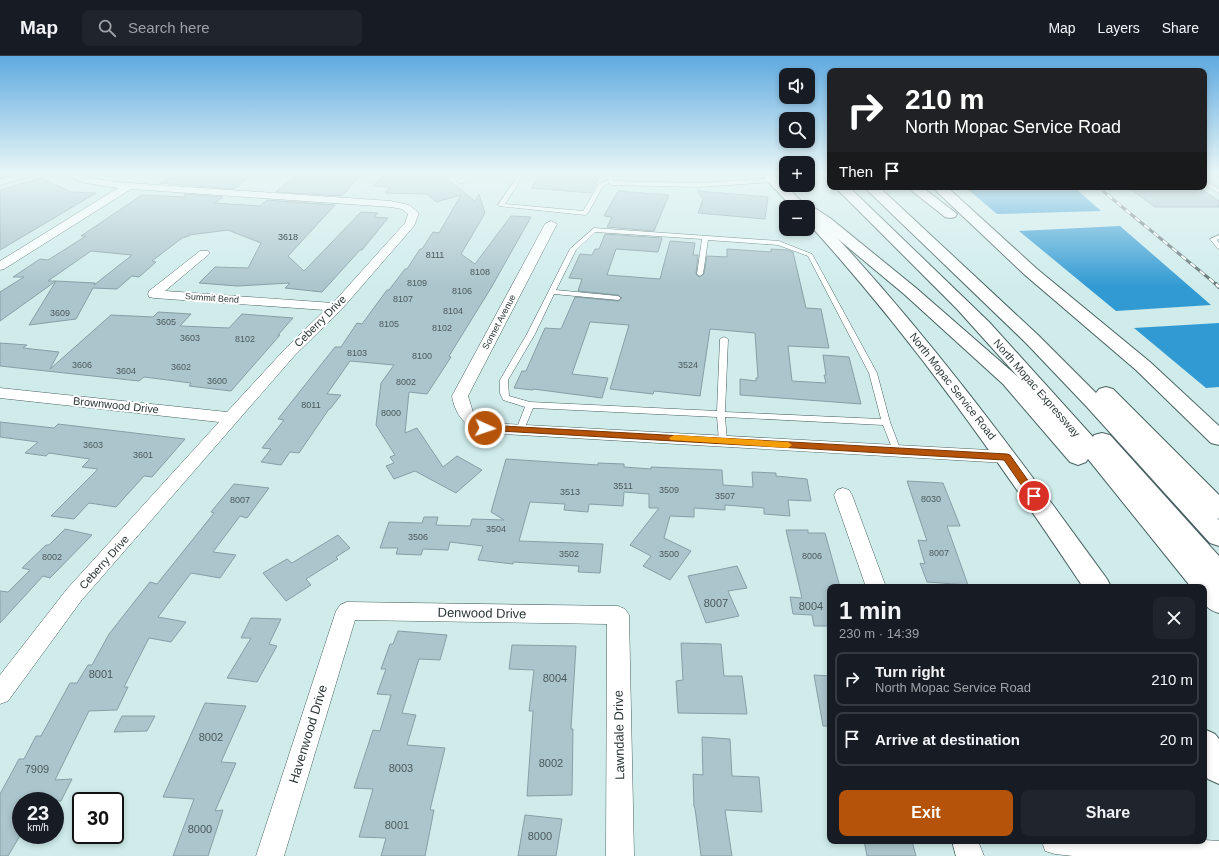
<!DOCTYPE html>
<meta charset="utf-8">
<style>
body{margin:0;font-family:Arial,sans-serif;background:#20242c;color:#f1f3f6;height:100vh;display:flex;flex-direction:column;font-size:15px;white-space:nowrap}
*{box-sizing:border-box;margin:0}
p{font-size:13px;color:#9ea1a6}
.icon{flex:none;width:22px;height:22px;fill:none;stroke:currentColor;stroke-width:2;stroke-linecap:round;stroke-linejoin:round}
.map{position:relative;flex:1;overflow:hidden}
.details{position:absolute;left:827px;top:528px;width:380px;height:260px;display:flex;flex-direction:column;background:#171b24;border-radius:8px;box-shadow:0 2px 6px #0003}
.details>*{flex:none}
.hud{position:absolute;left:827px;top:12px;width:380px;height:122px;border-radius:8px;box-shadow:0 2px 6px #0003;background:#202124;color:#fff;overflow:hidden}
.buttons{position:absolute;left:779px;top:12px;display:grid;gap:8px}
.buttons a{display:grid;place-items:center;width:36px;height:36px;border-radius:8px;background:#171b24;box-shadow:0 2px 6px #0003;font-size:20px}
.speed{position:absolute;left:12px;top:736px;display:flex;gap:8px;font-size:20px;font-weight:700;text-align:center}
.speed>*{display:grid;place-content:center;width:52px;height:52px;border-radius:50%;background:#171b24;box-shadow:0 2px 6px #0003;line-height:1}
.speed small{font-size:10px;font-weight:400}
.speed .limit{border:2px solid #111;border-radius:6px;background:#fff;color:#111}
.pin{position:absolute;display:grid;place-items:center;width:34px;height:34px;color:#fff;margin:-17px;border:2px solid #fff;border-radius:50%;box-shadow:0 1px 4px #0007}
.me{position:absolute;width:44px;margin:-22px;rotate:93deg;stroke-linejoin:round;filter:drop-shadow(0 0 3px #0008)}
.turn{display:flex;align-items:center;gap:14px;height:84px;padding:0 12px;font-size:18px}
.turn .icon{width:52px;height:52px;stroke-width:2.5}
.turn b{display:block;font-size:28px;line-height:34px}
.then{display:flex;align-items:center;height:38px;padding:0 12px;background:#0003;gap:8px;font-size:15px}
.round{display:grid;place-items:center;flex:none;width:42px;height:42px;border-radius:8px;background:#20242c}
.headline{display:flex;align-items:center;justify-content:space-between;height:68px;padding:0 12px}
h1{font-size:24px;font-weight:800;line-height:30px}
.button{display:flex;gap:8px;margin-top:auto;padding:8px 12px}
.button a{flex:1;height:46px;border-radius:8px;background:#b45309;color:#fff;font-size:16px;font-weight:800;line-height:46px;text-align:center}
.button a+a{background:#20242c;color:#f1f3f6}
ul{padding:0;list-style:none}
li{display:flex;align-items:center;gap:12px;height:54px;margin:0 8px 6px;padding:0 4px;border:2px solid #363941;border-radius:8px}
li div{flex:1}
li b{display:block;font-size:15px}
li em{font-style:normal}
header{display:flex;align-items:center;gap:24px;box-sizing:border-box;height:56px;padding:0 20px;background:#171b24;border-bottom:1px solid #363941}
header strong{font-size:19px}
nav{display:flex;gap:22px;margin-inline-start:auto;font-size:14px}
.search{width:280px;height:36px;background:#20242c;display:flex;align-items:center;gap:10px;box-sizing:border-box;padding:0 14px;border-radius:8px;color:#9ea1a6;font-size:15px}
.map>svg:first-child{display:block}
.water{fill:#329ad3}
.building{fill:#abc5cc;stroke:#869fa6}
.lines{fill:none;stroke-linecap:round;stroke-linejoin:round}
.lane-casing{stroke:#496261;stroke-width:1}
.street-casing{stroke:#496261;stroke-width:1}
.secondary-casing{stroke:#496261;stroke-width:2}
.highway-casing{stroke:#496261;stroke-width:2}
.lane{fill:#fff;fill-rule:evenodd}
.street{fill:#fff;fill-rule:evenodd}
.secondary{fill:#fff;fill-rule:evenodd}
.highway{fill:#fff;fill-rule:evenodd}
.rail-far1-casing{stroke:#657676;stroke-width:3}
.rail-casing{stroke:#657676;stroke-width:4}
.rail-far1{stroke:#fff;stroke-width:2;stroke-dasharray:6;stroke-linecap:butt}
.rail{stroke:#fff;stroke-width:2.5;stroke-dasharray:8;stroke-linecap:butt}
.route{fill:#b45309;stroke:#753606}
.slow{fill:#f59e0b}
.labels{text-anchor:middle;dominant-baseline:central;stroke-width:4;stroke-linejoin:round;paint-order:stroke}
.number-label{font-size:9px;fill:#4b5a5c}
.far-street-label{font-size:9px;fill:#2b3636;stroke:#fff}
.street-label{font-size:11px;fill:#2b3636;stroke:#fff}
.near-number-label{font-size:11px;fill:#4b5a5c}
.near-street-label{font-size:13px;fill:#2b3636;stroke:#fff}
</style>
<header>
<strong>Map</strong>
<div class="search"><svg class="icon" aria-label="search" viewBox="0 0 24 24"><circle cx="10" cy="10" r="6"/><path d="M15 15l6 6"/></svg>Search here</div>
<nav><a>Map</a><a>Layers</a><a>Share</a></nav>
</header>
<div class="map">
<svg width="1219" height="800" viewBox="0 0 1219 800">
<rect width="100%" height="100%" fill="#cfeceb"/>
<path class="water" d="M965,131H1074L1101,155L997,158Z
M1120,170L1211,249L1116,255L1019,175Z
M1219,267V331L1206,332L1134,272Z"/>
<path class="building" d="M173,118H253L234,133L160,127Z
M297,118H318L315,120L359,121L342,140L276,136Z
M386,118H453L448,124L475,145L479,138L485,157L461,198L475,208L511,160L531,161L491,232L449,300L451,301L427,338L409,336L405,377L417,372L443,411L457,400L482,414L456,437L415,415L394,423L386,410L394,407L390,401L395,399L376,369L381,327L394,309L350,305L327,338L341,339L330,353H329L299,397L290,396L281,409L261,406L271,393L262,392L284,364L278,363L335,291H341L357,267L362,268L387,234H389L405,213H407L420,193H422L433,176L439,177L461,139L436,146L427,138L385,137L390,131L373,130Z
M541,118H601L591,137L531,132Z
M41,122L71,136L96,137L0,194V134Z
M1128,131H1198L1219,145V151H1155Z
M618,135L669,139L654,175L607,171L612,161L604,160Z
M697,135L768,141L765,163L698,157L703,143Z
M185,138L223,141L215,147L260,150L267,144L335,149L288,200L304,215L361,156L378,157L374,161L388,162L362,194H360L322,236L285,232L290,227L237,230L199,227L215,211L248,212L261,187L228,174L189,179V180L182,182L152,205L156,206L139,221L132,220L117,233L93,232L76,263L29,269L56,225L95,227L94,229L132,199L91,195L48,225H56L0,265V236L24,221H13L40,203L48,204L86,180H81L142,139L184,141Z
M605,178L662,182L658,196L616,193L607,219L660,223L670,185L695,187L693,199H698L696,218L699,221L704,218L707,200L727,201V193L771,196V193L787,194L793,196L806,252L821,253L829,292L788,290L792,325L826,327L824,319H826L823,299L849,301L861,348L740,339V323L756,325V322H758L755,277L710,273L700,340L654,335L653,338L610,333L629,269L590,266L572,318L608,322L602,342L533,333V334L514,332L522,315H526L545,272L561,273L575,241L618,245L622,242L618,239L578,235L582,223L569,222L580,198L592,199L595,193H599Z
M158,256L191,258L180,270L229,272L242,258L293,262L278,279H280L231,335L189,330L191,327L144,321L139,325L0,310V287L27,289L23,292L59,296L50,313L111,259L153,261Z
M0,366L54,372L58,368L185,383L152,421L144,420L116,451L89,447L74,463L51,460L98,413L82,411L90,403L49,397L46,400L25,397L38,386L0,381Z
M506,403L598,409V407L624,408V411L651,413V411L722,414L723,429L753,431L752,416L776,417V420L807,423L811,445L788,444L790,460L764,458V452L725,449V454L694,452V461L670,460L664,482L691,495L670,524L643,510L651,500L630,489L659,452H649V438L624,436L623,450L589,448L588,456L564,454L565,448L530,446L519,485L603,488L600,517L578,516L579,510L513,506V508L478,504L483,490L450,486L448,494L423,493L421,499L396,498L398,492H380L389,466L422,467L424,461H438L436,469L470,470L472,463L504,464L491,456Z
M907,425L943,427L960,470H947L968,529L927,526L920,507L925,508L918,484L927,485Z
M234,428L269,432L247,462L240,460L213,496L236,499L220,522L191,517L158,561L186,566L171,586L149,582L124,631H128L117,654L89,655L55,724L72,723L61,745H21V778L8,800H0V738L19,703H24L36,680H41L70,627H77L88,609H92L109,578L150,526L157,528L214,457L211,456Z
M65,473L92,479L50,522L43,520L0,567V535L8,536L30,514L22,512L46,489H49Z
M786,474H808V477H825L840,531H830V570H814L812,559L793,558L790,541L802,542Z
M338,479L350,492L336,501L338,503L306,523L311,529L286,545L263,517L287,503L292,507Z
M737,510L747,532L728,535L739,560L706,567L688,520Z
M251,562L281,563L269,588L277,590L257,626L227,622L251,582H241Z
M398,575L447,579L440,604L419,603L402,657L416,659L407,689L445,692L430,754H434L425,800H381L386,782L359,781L373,733L354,732L373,674L380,675L391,639L377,638L386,613H381L390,588H393Z
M681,587L721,588L724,620H742L747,658L678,657L676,625L683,624Z
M512,589L576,590L571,673H573L572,739L527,740L533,655H529L534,614L509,613Z
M814,619L830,620V670H823Z
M205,647L246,650L221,706L236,707L215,755L223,754L208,800H173L194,743L163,741Z
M122,660H155L147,675L114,676Z
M702,681L730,683L732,720L759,721L762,756L725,754L732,800H701L695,752L694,751L693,718L703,719Z
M525,759L562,763L556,800H518Z
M864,785H912L916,800H867Z"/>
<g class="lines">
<defs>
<path id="lane" d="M465,118H470L463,127H459L458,126Z
M519,118H524L505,148L583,155L599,128L608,124L606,118H610L614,125L699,127L773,122L776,124L773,126L699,131L612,129L609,127L603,130L588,157L585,159L499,150L498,149Z
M1213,118H1219V121Z
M1204,124L1219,133V137L1204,128Z
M594,172L779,185L812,198L877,317L890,366L901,395L900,397H894L883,369L725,361L727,385L723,388L719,385L717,361L533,352L523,376H517L516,374L525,351L503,344L500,337V324L527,278L570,193ZM595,176L702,183L697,218L700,220L703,218L708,184L778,189L808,200L869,317L881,363L725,356L728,283L724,281L720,283L717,355L530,346L509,340L508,324L535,278L554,238L618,244L621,242L618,240L556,234L576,194Z
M1219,179V183L1217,184L1219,187V193L1217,192L1210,183Z"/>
<path id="street" d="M19,118H33L31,120L0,129V123Z
M68,118H79L86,121L115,126L391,145L409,149L419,157L414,170L341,254L295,299L81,545L8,645L0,648V619L67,533L219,366L0,342V332L227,356L285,293L325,254L154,242L149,241L148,238L149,235L200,195H208L210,197L208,199L165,235L333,247L405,167L408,158L402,153L391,151L131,133L4,213L0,214V205L118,132L80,126Z
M551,165L557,168L468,340L473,356L488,367L1007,395L1013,397L1016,401L1013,405L1007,407L485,377C466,372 455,359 452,340L545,168Z
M843,432L849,434L852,439L886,531H866L834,439L837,434Z
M347,546L618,550L625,553L629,559L634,800H606L607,568L355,564L284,800H256L336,555L340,549Z
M1204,784L1219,785V800H1073L1055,798L1045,795L1042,785Z
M952,785H978L984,800H956Z"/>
<path id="secondary" d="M761,118H774L807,151H792Z
M907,131H922L957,158L955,161L950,162L945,161Z
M932,131H947L1037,213L1150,306L1219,370V389L1211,387L1136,314L1025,219Z
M808,155L813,156C923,271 1014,395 1107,523L1111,531H1083C998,404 912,281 808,167Z
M1204,673L1215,678L1219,683V728L1208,723L1204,718Z"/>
<path id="highway" d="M822,118H830V124L826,123Z
M835,131H849L989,266L1093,381L1094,379L1102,377L1110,379L1219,500V557C1203,552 1204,547 1204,531H1191L1088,403L1086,406L1078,409L1070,406L1003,328L904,238L820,168L808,160V151H803H813L830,162L916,232L1017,320L1028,332L957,253Z
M864,131H879L1038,279L1096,337L1099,333L1106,331L1113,333L1219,439V463L1217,462L1219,464V490L1210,487L1086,350L1026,287Z"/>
</defs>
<use href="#lane" class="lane-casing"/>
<use href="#street" class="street-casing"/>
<use href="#secondary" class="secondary-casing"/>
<use href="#highway" class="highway-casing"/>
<use href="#lane" class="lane"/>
<use href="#street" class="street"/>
<use href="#secondary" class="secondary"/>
<use href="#highway" class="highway"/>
<defs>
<path id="rail-far1" d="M1098,131L1217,229"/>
<path id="rail" d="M1216,228L1219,231"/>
</defs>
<use href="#rail-far1" class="rail-far1-casing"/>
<use href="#rail" class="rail-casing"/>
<use href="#rail-far1" class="rail-far1"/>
<use href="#rail" class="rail"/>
</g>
<linearGradient id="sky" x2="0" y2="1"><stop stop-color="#5faae0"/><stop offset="0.51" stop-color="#e9f6f6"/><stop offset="1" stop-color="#e9f6f6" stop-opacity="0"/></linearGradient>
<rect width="1219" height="230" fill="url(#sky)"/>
<path class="route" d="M485,369L1007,398L1010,399L1039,440L1038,443H1031L1004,404L482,374L480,372L482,370Z"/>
<path class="slow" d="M674,379L788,386L792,389L788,392L671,384L669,382Z"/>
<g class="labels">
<g class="number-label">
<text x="288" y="181">3618</text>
<text x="435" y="199">8111</text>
<text x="480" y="216">8108</text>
<text x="417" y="227">8109</text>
<text x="462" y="235">8106</text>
<text x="403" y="243">8107</text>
<text x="453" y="255">8104</text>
<text x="60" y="257">3609</text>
<text x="166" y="266">3605</text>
<text x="389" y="268">8105</text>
<text x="442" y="272">8102</text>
<text x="190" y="282">3603</text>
<text x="245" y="283">8102</text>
<text x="357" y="297">8103</text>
<text x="422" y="300">8100</text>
<text x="82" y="309">3606</text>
<text x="688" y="309">3524</text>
<text x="181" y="311">3602</text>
<text x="126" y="315">3604</text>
<text x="217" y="325">3600</text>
<text x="406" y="326">8002</text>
<text x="311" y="349">8011</text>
<text x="391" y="357">8000</text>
<text x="93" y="389">3603</text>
<text x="143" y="399">3601</text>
<text x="623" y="430">3511</text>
<text x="669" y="434">3509</text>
<text x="570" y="436">3513</text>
<text x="725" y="440">3507</text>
<text x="931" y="443">8030</text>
<text x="240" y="444">8007</text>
<text x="496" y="473">3504</text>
<text x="418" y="481">3506</text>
<text x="939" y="497">8007</text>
<text x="569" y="498">3502</text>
<text x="669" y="498">3500</text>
<text x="812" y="500">8006</text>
<text x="52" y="501">8002</text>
</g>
<g class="far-street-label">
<text transform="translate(212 242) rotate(4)">Summit Bend</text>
<text transform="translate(499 266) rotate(-62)">Sonnet Avenue</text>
</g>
<g class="street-label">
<text transform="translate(320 265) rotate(-45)">Ceberry Drive</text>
<text transform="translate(953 330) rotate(52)">North Mopac Service Road</text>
<text transform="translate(1037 332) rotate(49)">North Mopac Expressway</text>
<text transform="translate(116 349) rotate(6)">Brownwood Drive</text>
<text transform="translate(104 506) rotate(-48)">Ceberry Drive</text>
</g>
<g class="near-number-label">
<text x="716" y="547">8007</text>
<text x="811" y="550">8004</text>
<text x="101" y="618">8001</text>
<text x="555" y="622">8004</text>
<text x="211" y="681">8002</text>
<text x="551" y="707">8002</text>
<text x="401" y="712">8003</text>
<text x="37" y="713">7909</text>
<text x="397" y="769">8001</text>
<text x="200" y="773">8000</text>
<text x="540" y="780">8000</text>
</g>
<g class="near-street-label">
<text transform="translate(482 557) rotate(1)">Denwood Drive</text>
<text transform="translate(308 678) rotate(-73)">Havenwood Drive</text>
<text transform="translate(619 679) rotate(-91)">Lawndale Drive</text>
</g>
</g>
</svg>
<div class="buttons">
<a><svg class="icon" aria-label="sound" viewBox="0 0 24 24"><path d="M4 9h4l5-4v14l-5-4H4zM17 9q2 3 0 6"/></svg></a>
<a><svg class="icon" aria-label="search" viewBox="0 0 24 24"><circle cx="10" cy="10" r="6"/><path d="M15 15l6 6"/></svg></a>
<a>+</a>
<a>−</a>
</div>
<div class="speed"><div>23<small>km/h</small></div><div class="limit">30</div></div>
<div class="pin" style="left:1034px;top:440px;background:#d93025"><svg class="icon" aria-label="arrive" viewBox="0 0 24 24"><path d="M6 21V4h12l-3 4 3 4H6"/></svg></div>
<svg class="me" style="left:485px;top:372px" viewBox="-20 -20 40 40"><circle r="17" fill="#b45309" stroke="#fff" stroke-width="3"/><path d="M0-11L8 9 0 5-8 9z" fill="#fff"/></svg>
<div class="hud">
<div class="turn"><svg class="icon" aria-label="right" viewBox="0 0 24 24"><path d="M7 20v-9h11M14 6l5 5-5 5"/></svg><div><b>210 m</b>North Mopac Service Road</div></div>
<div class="then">Then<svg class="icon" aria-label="arrive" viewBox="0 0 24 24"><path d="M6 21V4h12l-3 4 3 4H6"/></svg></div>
</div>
<section class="details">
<div class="headline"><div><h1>1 min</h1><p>230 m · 14:39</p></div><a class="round"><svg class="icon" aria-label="close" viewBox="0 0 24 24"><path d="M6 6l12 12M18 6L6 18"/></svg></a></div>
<ul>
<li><svg class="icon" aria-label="right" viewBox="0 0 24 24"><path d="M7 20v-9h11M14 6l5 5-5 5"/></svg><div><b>Turn right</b><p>North Mopac Service Road</p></div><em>210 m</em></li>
<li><svg class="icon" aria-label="arrive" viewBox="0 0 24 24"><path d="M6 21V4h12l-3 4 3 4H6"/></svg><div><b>Arrive at destination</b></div><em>20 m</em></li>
</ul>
<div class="button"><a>Exit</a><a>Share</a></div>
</section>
</div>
